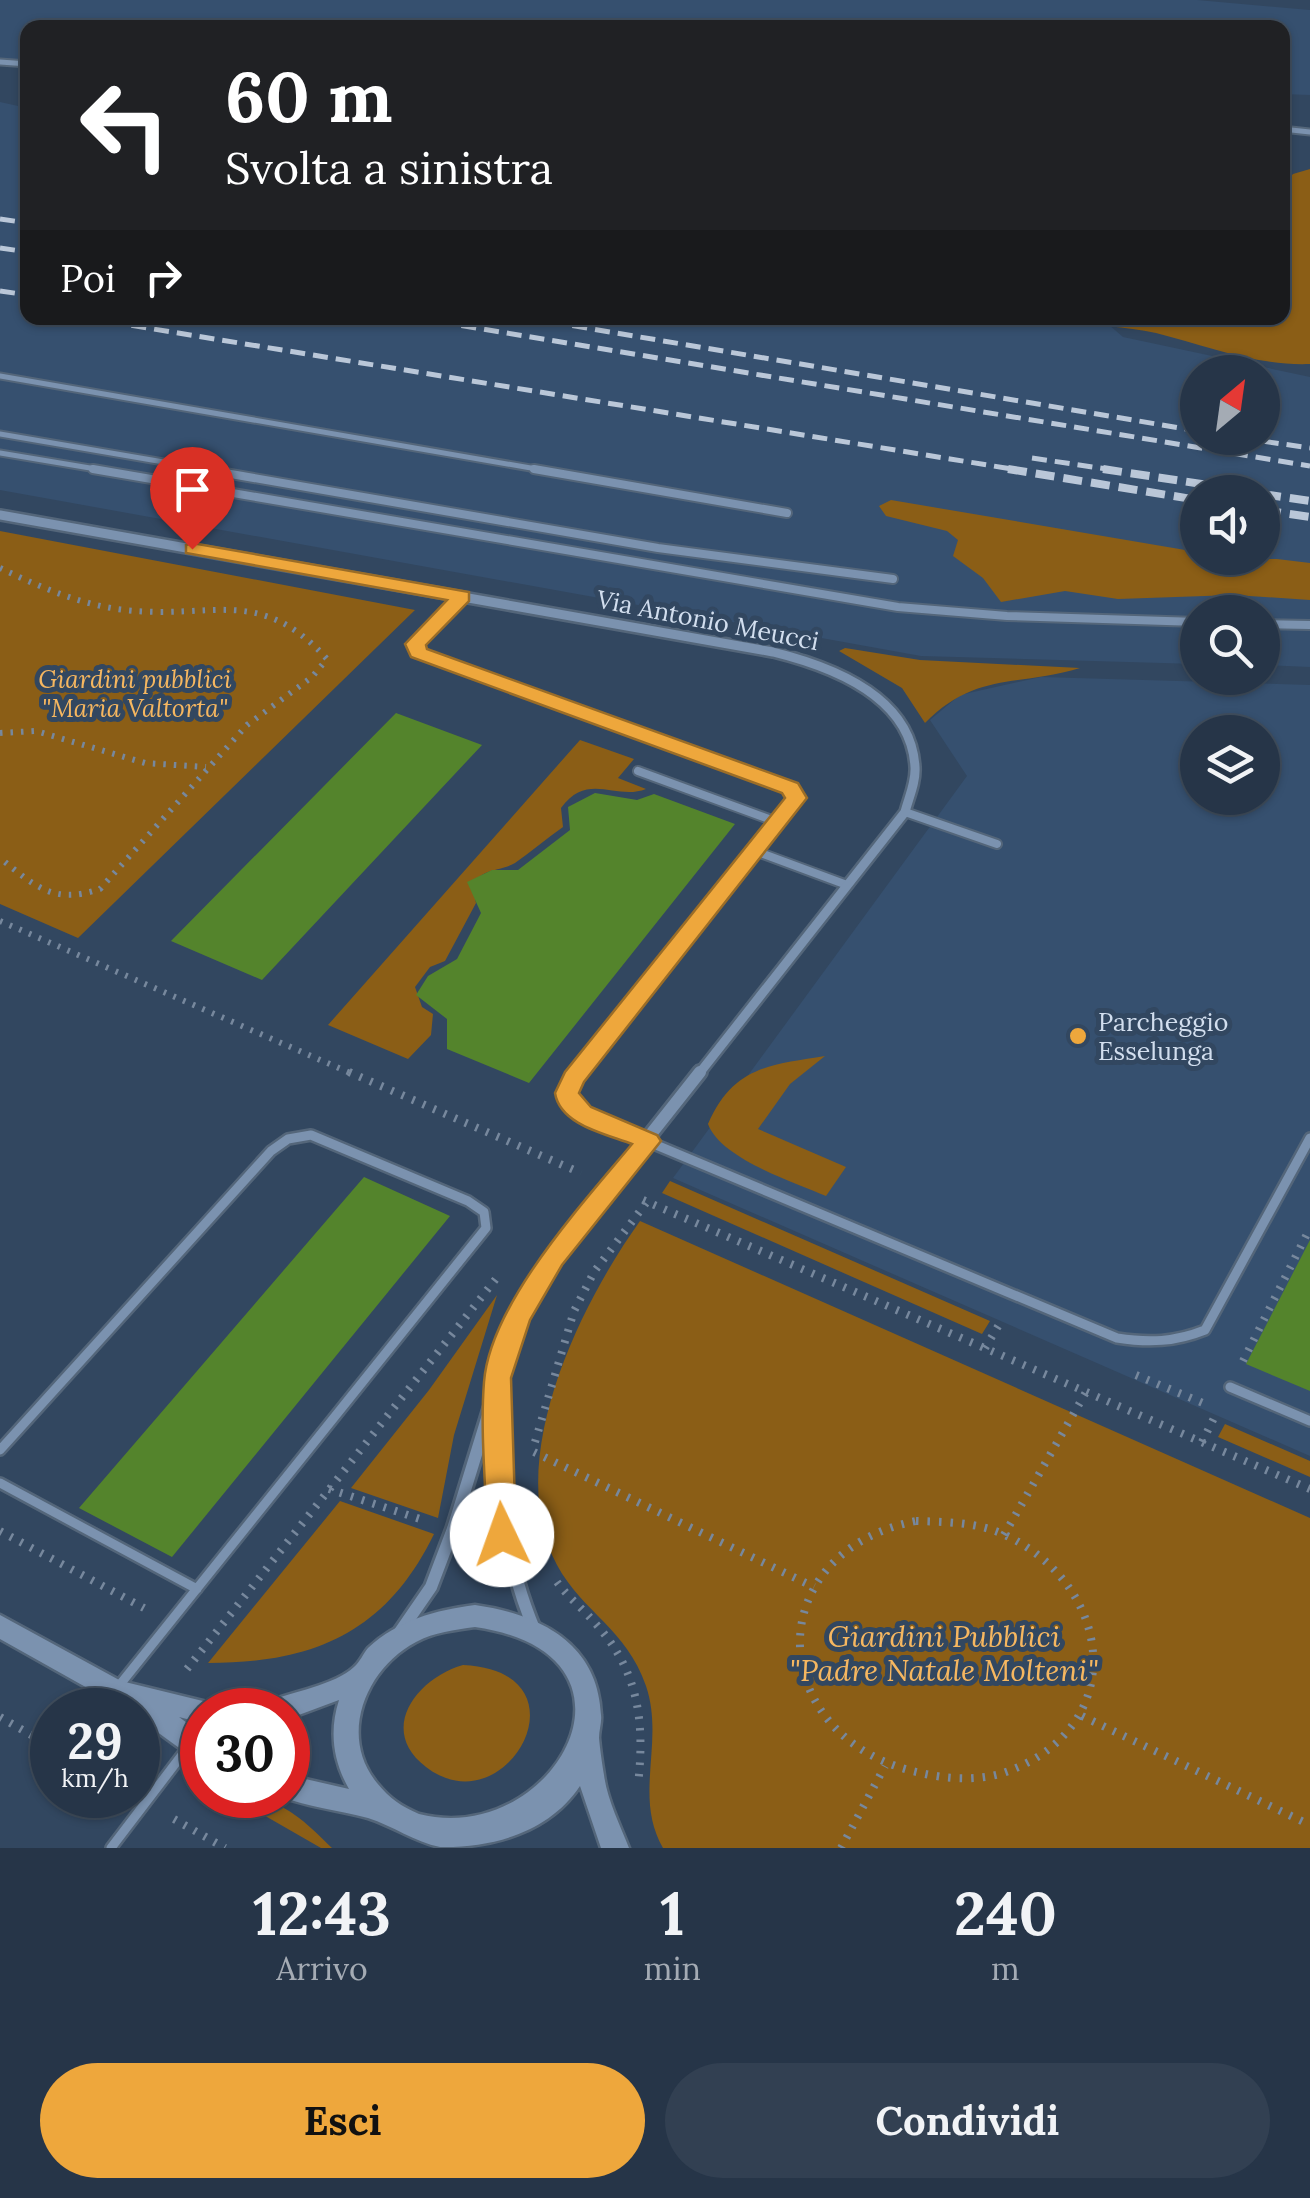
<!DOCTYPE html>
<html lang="it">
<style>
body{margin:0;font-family:Lora,serif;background:#324052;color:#f1f3f6;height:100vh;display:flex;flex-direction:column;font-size:38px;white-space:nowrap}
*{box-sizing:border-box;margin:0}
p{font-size:32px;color:#a4abb4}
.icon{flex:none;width:55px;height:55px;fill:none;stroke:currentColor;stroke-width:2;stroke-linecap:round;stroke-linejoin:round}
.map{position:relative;height:1848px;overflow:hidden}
.details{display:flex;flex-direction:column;background:#263548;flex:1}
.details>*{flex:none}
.banner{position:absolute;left:20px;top:20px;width:1270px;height:305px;border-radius:20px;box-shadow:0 2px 8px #0004,0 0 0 2px #425060;background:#202124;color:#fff;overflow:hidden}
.needle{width:65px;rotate:29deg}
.controls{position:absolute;left:1180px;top:355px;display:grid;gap:20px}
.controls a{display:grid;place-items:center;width:100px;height:100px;border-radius:50%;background:#263548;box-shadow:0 2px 8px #0004,0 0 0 2px #425060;font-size:50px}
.speed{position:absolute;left:30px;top:1688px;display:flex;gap:20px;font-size:50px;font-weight:700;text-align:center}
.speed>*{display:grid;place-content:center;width:130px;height:130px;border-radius:50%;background:#263548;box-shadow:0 2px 8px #0004,0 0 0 2px #425060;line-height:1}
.speed small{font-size:25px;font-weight:400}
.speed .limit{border:15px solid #d22;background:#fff;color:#111}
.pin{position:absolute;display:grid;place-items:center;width:85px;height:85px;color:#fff;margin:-102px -42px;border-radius:50% 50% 50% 0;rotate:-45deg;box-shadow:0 0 10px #0007}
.pin .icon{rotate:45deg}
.me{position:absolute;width:110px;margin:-55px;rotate:357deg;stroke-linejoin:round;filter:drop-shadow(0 0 8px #0008)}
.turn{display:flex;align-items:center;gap:35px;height:210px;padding:0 40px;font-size:45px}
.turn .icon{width:130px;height:130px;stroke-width:2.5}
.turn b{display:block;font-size:70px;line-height:85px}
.then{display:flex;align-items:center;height:95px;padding:0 40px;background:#0003;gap:20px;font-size:38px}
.eta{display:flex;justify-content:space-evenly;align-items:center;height:170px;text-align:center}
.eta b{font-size:60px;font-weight:700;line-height:70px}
.cta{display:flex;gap:20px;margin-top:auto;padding:20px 40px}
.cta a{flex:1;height:115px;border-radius:60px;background:#eea73c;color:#111;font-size:40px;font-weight:700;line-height:115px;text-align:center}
.cta a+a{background:#324052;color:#f1f3f6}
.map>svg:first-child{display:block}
.built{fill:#36506f;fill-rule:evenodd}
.green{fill:#8b5e16}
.building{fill:#54842c}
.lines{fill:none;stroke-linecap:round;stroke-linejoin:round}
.lane-far2-casing{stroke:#54667a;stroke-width:9}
.lane-far1-casing{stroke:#54667a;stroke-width:12}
.lane-casing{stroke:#54667a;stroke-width:14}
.street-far1-casing{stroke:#54667a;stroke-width:14}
.street-casing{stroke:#54667a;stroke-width:18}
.secondary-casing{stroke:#54667a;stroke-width:5}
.path-far1{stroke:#77889d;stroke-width:6;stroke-dasharray:2.5 8;stroke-linecap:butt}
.path{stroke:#77889d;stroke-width:8;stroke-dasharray:2.5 9;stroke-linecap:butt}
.lane-far2{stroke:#7b92af;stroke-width:5}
.lane-far1{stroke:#7b92af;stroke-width:8}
.lane{stroke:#7b92af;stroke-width:9}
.street-far1{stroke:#7b92af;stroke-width:9}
.street{stroke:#7b92af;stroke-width:12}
.secondary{fill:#7b92af;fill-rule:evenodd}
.rail-far1{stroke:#bac7d8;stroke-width:5;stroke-dasharray:15 8;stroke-linecap:butt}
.rail{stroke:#bac7d8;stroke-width:8;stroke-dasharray:19 9;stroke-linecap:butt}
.route{fill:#eea73c;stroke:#9b6d27;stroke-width:2.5}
.poi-dot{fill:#eea73c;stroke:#324760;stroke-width:4}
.labels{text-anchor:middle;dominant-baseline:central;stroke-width:10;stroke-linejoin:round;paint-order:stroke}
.street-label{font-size:25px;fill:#d2deee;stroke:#324760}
.park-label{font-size:25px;font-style:italic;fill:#f6b760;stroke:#324760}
.poi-label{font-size:25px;fill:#d2deee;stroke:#324760;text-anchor:start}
.near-park-label{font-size:30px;font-style:italic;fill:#f6b760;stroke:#324760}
</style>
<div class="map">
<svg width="1310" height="1848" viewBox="0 0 1310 1848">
<rect width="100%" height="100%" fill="#324760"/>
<path class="built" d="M0,0H1197L1310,10V95L1283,94L1282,28H28L27,62L0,61Z
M0,102L27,108L28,318H1101L1123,337L1310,377V667L1263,665L1262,612H1198L1197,664L921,656L0,490ZM1198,372H1262V438H1198ZM1198,492H1262V558H1198Z
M1041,677L1310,685V1456L673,1178L967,776L930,720L960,695ZM1198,732H1262V798H1198Z"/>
<path class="green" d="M1310,169V364C1255,366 1208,346 1156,333C1125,326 1093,327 1063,318H1282L1283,185L1293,174Z
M891,500L1197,552L1198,558L1277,559L1310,563V600L1234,595L1118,599L1065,591L1001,602L983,578L953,556L958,540L947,531L886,516L879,506Z
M0,531L415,610L78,938L0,904Z
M845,648L920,660L1080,668C1019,687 976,671 925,723L902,688L839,651Z
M580,740L634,759L618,778L646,789C616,801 588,771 561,808L563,827C547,838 531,852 515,863C500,872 484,867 472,885L476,903L445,961L430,967L415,987L422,1007L433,1014L431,1035L408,1059L328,1025Z
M825,1056L790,1084L758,1129L846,1167L826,1196C794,1182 721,1159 708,1124C733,1067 769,1065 825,1056Z
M670,1181L990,1321L982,1334L662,1193Z
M640,1221L1310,1518V1848H663C633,1796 665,1742 646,1686C626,1628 583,1613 557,1565C502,1463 579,1306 640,1221Z
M497,1295L454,1435L438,1518L351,1488L429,1390Z
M1225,1424L1310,1461V1477L1218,1437Z
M340,1501L434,1534C386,1633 313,1663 208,1663Z
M463,1665C594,1671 506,1829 426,1767C377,1730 417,1678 463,1665Z
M229,1795C277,1795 299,1815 332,1848H321Z"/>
<path class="building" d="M396,713L482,745L262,980L171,941Z
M595,793L637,800L654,794L735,824L529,1083L447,1049V1019L416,995L428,976L457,959L481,913L467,882L492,870H518L570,830L568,807Z
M364,1177L450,1216L172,1557L79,1508Z
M1310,1240V1391L1246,1364Z"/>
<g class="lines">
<defs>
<path id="lane-far2" d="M0,62L28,64
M1282,129L1310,132
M0,376L548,471
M0,434L216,471
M0,453L108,471"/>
<path id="lane-far1" d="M93,469L898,607L1007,616L1198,622
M202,469L658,548L893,579
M534,469L787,513
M462,597L415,644L418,652L790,789L796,799L576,1075
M1262,624L1310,625
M638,771L777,822
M905,812L997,844
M755,851L847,885"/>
<path id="lane" d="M578,1072C564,1090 566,1101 582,1114L1117,1338C1149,1343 1175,1342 1205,1330L1310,1138
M1230,1387L1310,1421
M0,1450L271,1151L288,1139L311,1135L468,1201L484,1212L486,1228L118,1687
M0,1483L197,1589
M111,1848L188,1747"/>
<path id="street-far1" d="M0,515L773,652C830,666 911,696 915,767C916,782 909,797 905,812L698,1075"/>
<path id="street" d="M497,1389C498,1474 501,1552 535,1631
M400,1632L431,1587L453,1529L518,1318L553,1258L700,1072"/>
<path id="secondary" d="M475,1605C538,1614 598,1642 601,1715C602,1722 599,1730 599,1738C600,1749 602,1763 604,1775C607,1799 620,1825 629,1848H601L580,1786C550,1831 495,1848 440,1847C415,1842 393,1826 368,1818C338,1810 308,1807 279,1796L288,1795V1775L349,1789C333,1761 329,1731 339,1700L288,1719V1710H263L267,1702C291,1692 335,1685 354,1667C360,1662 363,1654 368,1648C398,1620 436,1610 475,1605ZM475,1627C663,1654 553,1848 419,1814C401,1806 390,1799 377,1783C338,1736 366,1668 416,1642C435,1632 454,1630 475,1627Z
M0,1615L121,1681L211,1703L215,1710H202V1723L179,1717L202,1734V1761L193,1758L138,1718V1710H127L124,1704L107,1699L0,1639Z"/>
</defs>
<use href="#lane-far2" class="lane-far2-casing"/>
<use href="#lane-far1" class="lane-far1-casing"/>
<use href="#lane" class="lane-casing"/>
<use href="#street-far1" class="street-far1-casing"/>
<use href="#street" class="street-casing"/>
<use href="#secondary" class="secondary-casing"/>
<path class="path-far1" d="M0,568C40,587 81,605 125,610C212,620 259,584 327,659L312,677L247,725L100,889C53,905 35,886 0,858
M0,733L36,731L145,763L206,767
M0,921L355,1075"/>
<path class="path" d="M349,1072L581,1173
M643,1200L1310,1489
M985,1348L1000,1323
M1243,1361L1310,1228
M1136,1375L1203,1403
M535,1442L574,1311L594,1272L646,1203
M1202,1442L1217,1412
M534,1452L814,1587
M329,1489L423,1520
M916,1521C946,1522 978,1522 1005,1535C1116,1587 1130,1730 1003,1773C977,1781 946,1779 921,1773C766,1741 755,1553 916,1521Z
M0,1531L144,1608
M1004,1535L1086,1392
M557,1582C568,1597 583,1609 595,1623C639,1671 645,1722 638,1785
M187,1669L499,1275
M1082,1716L1310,1825
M0,1717L52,1747
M174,1819L225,1848
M841,1848L885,1766"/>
<use href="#lane-far2" class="lane-far2"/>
<use href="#lane-far1" class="lane-far1"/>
<use href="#lane" class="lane"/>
<use href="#street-far1" class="street-far1"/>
<use href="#street" class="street"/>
<use href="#secondary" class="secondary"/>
<path class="rail-far1" d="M0,219L28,223
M0,248L28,252
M0,291L28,295
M86,318L1024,471
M416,318L1310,466
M527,318L1198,431
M1241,438L1310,448
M1032,458L1120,471"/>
<path class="rail" d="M1008,469L1198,500
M1103,469L1254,492
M1262,494L1310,501
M1262,510L1310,517"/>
</g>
<path class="route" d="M192,543L469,592V601L426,645L427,649L798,783L807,798L584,1082L579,1093L591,1107L657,1135L661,1141L562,1265L530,1320L511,1378L516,1535L511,1543L502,1547L492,1543L487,1535C486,1485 480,1432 484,1382C490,1304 583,1203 632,1144C606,1134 560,1125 555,1093L565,1072L785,798L782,793L411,657L405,644L447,600L186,553V545Z"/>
<circle class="poi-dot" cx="1078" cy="1036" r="10"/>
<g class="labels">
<g class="street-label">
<text transform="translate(708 620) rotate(11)">Via Antonio Meucci</text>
</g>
<g class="park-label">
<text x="135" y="679">Giardini pubblici<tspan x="135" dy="29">"Maria Valtorta"</tspan></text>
</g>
<g class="poi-label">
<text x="1098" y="1022">Parcheggio<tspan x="1098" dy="29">Esselunga</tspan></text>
</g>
<g class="near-park-label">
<text x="944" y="1636">Giardini Pubblici<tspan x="944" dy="34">"Padre Natale Molteni"</tspan></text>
</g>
</g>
</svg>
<div class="controls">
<a><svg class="needle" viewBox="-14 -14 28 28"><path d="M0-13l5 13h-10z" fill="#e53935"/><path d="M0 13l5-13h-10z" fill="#a4abb4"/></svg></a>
<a><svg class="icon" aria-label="sound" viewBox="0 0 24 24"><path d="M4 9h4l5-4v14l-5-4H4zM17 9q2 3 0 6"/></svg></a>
<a><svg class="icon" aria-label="search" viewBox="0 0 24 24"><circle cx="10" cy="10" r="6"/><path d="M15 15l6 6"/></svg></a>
<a><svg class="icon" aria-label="layers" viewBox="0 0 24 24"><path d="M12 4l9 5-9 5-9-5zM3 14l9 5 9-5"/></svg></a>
</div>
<div class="speed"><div>29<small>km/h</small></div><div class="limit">30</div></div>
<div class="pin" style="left:192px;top:549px;background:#d93025"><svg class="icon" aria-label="arrive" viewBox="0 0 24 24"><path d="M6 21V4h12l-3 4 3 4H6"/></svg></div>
<svg class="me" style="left:502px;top:1535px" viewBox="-20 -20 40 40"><circle r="19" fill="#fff"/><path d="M0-13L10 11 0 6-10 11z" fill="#eea73c"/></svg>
<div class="banner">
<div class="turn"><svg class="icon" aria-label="left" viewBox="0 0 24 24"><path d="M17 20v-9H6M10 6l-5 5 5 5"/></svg><div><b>60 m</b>Svolta a sinistra</div></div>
<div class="then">Poi<svg class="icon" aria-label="right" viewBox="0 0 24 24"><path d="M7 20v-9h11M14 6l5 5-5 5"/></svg></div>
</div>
</div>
<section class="details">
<div class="eta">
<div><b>12:43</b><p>Arrivo</p></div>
<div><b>1</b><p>min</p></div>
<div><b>240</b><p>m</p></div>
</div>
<div class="cta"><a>Esci</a><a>Condividi</a></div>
</section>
